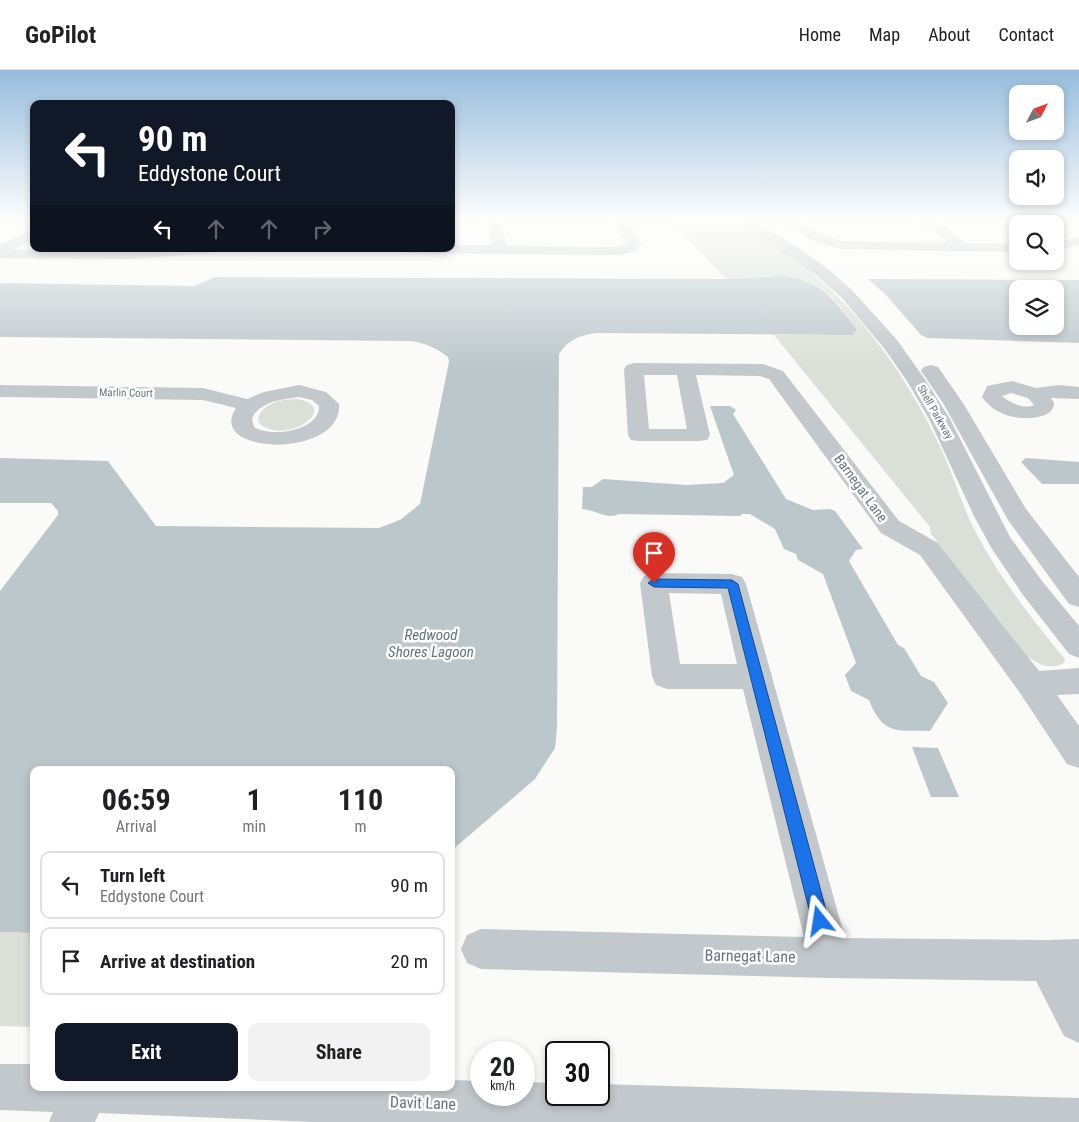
<!DOCTYPE html>
<style>
body{margin:0;font-family:"Roboto Condensed",sans-serif;background:#f2f2f2;color:#202124;height:100vh;display:flex;flex-direction:column;font-size:19px;white-space:nowrap}
*{box-sizing:border-box;margin:0}
p{font-size:16px;color:#757577}
.icon{flex:none;width:28px;height:28px;fill:none;stroke:currentColor;stroke-width:2;stroke-linecap:round;stroke-linejoin:round}
.map{position:relative;flex:1;overflow:hidden}
.side{position:absolute;left:30px;top:696px;width:425px;height:325px;display:flex;flex-direction:column;background:#fff;border-radius:10px;box-shadow:0 2px 8px #0003}
.side>*{flex:none}
.top-card{position:absolute;left:30px;top:30px;width:425px;height:152px;border-radius:10px;box-shadow:0 2px 8px #0003;background:#111827;color:#fff;overflow:hidden}
.needle{width:32px;rotate:49deg}
.fabs{position:absolute;left:1009px;top:15px;display:grid;gap:10px}
.fabs a{display:grid;place-items:center;width:55px;height:55px;border-radius:10px;background:#fff;box-shadow:0 2px 8px #0003;font-size:25px}
.speed{position:absolute;left:470px;top:971px;display:flex;gap:10px;font-size:25px;font-weight:700;text-align:center}
.speed>*{display:grid;place-content:center;width:65px;height:65px;border-radius:50%;background:#fff;box-shadow:0 2px 8px #0003;line-height:1}
.speed small{font-size:12px;font-weight:400}
.speed .limit{border:2px solid #111;border-radius:8px;background:#fff;color:#111}
.pin{position:absolute;display:grid;place-items:center;width:42px;height:42px;color:#fff;margin:-51px -21px;border-radius:50% 50% 50% 0;rotate:-45deg;box-shadow:0 0 5px #0007}
.pin .icon{rotate:45deg}
.me{position:absolute;width:55px;margin:-28px;rotate:345deg;stroke-linejoin:round;filter:drop-shadow(0 0 4px #0008)}
.turn{display:flex;align-items:center;gap:18px;height:105px;padding:0 25px;font-size:22px}
.turn .icon{width:65px;height:65px;stroke-width:2.5}
.turn b{display:block;font-size:35px;line-height:42px}
.lanes{display:flex;align-items:center;height:48px;padding:0 25px;background:#0003;justify-content:center;gap:25px;direction:ltr}
.lanes .off{opacity:.35}
.eta{display:flex;justify-content:space-evenly;align-items:center;height:85px;text-align:center}
.eta b{font-size:30px;font-weight:700;line-height:35px}
.cta{display:flex;gap:10px;margin-top:auto;padding:10px 25px}
.cta a{flex:1;height:58px;border-radius:10px;background:#111827;color:#fff;font-size:20px;font-weight:700;line-height:58px;text-align:center}
.cta a+a{background:#f2f2f2;color:#202124}
ul{padding:0;list-style:none}
li{display:flex;align-items:center;gap:15px;height:68px;margin:0 10px 8px;padding:0 15px;border:2px solid #e0e0e0;border-radius:10px}
li div{flex:1}
li b{display:block;font-size:19px}
li em{font-style:normal}
header{display:flex;align-items:center;gap:30px;box-sizing:border-box;height:70px;padding:0 25px;background:#fff;border-bottom:1px solid #e0e0e0}
header strong{font-size:24px}
nav{display:flex;gap:28px;margin-inline-start:auto;font-size:18px}
.map>svg:first-child{display:block}
.green{fill:#dadfd7}
.water{fill:#bbc7cb;fill-rule:evenodd}
.lines{fill:none;stroke-linecap:round;stroke-linejoin:round}
.minor{fill:#c3c8cc;fill-rule:evenodd}
.route{fill:#1a73e8;stroke:#114b97}
.labels{text-anchor:middle;dominant-baseline:central;stroke-width:5;stroke-linejoin:round;paint-order:stroke}
.far-street-label{font-size:11px;fill:#657683;stroke:#fff}
.street-label{font-size:14px;fill:#657683;stroke:#fff}
.water-label{font-size:15px;font-style:italic;fill:#60757c;stroke:#fff}
.near-street-label{font-size:16px;fill:#657683;stroke:#fff}
</style>
<header>
<strong>GoPilot</strong>
<nav><a>Home</a><a>Map</a><a>About</a><a>Contact</a></nav>
</header>
<div class="map">
<svg width="1079" height="1052" viewBox="0 0 1079 1052">
<rect width="100%" height="100%" fill="#fafaf8"/>
<path class="green" d="M671,150C686,150 718,147 731,150C740,152 774,175 783,182C855,230 907,305 943,383C955,410 963,438 976,463C1000,508 1031,548 1063,587L1065,590L1064,593C1050,601 1038,594 1027,586L931,464L930,457L774,265H843L856,258C847,246 838,232 826,222C799,200 758,207 726,209Z
M298,329C343,338 284,377 259,353L258,348C264,332 283,329 298,329Z
M0,862L34,863V957L0,956Z"/>
<path class="water" d="M781,206C823,211 831,227 856,258V261L852,265H843L596,263C581,265 567,270 559,284L557,658L555,678L535,709L451,781V700H34V863L0,862V521L58,445V441L51,433H0V388L108,391L156,456L379,458L400,450L420,434L449,292L448,287C436,278 424,272 409,271L0,267V213L194,216L215,207L726,209Z
M868,209L1079,210V273L928,268L921,265L887,226ZM1018,219H1055V256H1018Z
M710,336H730L736,340L733,344L786,429L813,440L830,439L835,441L863,479L856,480L849,491L898,575L904,578L921,606L934,612L948,633L930,661C897,660 883,666 869,630L851,621L845,605L856,593L823,504L798,490L796,484L784,479L775,459L750,444H742L740,446L619,444C606,450 597,440 582,439L583,417H592L603,409L686,415L723,413L734,405Z
M1026,388L1079,392V414H1042L1021,392Z
M912,677L938,678L959,727H931Z"/>
<g class="lines">
<path class="minor" d="M486,150H500L507,176L619,177L626,173L613,150H627L641,174L635,181L620,185L408,183L403,182L401,179H451V175H493Z
M735,150H752L802,180L828,199L853,221L897,270L926,311L950,349L1010,467L1042,511L1079,556V588L1069,584L1023,525L992,479L974,446L929,349L907,311L884,278L841,227L817,206Z
M780,150H797L825,166L842,171L947,172L936,163L915,150H933L946,157L965,173L1018,174V182L842,179L815,172Z
M1072,150H1079V155L1074,154Z
M34,158V168L13,180L215,179L213,182L208,183L132,189L0,188V175Z
M1079,167V175L1055,180V172Z
M634,293L763,294L783,301L899,451L938,473L1039,601L1079,598V624L1057,625L1079,656V698L1067,694L1020,623L920,485L881,463L769,309L760,306L696,305L710,365L707,370L699,371H639L631,370L628,365L624,299L627,295ZM644,305H677L687,359H649Z
M931,295L938,297L963,333L1026,439L1079,507V537L1069,534L1008,450L943,333L921,301L924,297Z
M1012,311L1036,318L1059,315L1079,317V329L1051,328L1054,333C1054,340 1049,344 1042,346C1021,352 995,346 982,327L987,316ZM1011,323L1028,328L1034,335C1023,340 1011,333 1002,326Z
M0,315L203,318L247,329L264,322L299,315L326,322L339,334C344,389 204,386 236,338L203,330L0,327ZM299,327L312,330L319,336C320,361 271,368 254,357L252,349C258,332 283,329 299,327Z
M654,503L732,504L742,507L746,514L845,868L1048,870L1079,869V973L1064,966L1036,911L830,908L481,899L467,893L461,879L467,865L481,859L804,867L743,619H667L656,615L652,606L640,513L644,506ZM669,523L721,524L737,594H680Z
M0,994H34V1018H451V1010L481,1011V1025H524V1012L556,1013V1025H599V1014L1079,1028V1052H314L99,1043L95,1052H49L53,1042L0,1040Z"/>
</g>
<linearGradient id="sky" x2="0" y2="1"><stop stop-color="#96bcdc"/><stop offset="0.5" stop-color="#fdfdfc"/><stop offset="1" stop-color="#fdfdfc" stop-opacity="0"/></linearGradient>
<rect width="1079" height="298" fill="url(#sky)"/>
<path class="route" d="M654,509L732,510L738,514L829,851L826,857L820,860L815,857L812,851L728,518L654,517L648,513Z"/>
<g class="labels">
<g class="far-street-label">
<text transform="translate(126 323) rotate(1)">Marlin Court</text>
<text transform="translate(935 342) rotate(60)">Shell Parkway</text>
</g>
<g class="street-label">
<text transform="translate(861 418) rotate(54)">Barnegat Lane</text>
</g>
<g class="water-label">
<text x="431" y="565">Redwood<tspan x="431" dy="17">Shores Lagoon</tspan></text>
</g>
<g class="near-street-label">
<text transform="translate(750 886) rotate(1)">Barnegat Lane</text>
<text transform="translate(423 1033) rotate(2)">Davit Lane</text>
</g>
</g>
</svg>
<div class="fabs">
<a><svg class="needle" viewBox="-14 -14 28 28"><path d="M0-13l5 13h-10z" fill="#e53935"/><path d="M0 13l5-13h-10z" fill="#757577"/></svg></a>
<a><svg class="icon" aria-label="sound" viewBox="0 0 24 24"><path d="M4 9h4l5-4v14l-5-4H4zM17 9q2 3 0 6"/></svg></a>
<a><svg class="icon" aria-label="search" viewBox="0 0 24 24"><circle cx="10" cy="10" r="6"/><path d="M15 15l6 6"/></svg></a>
<a><svg class="icon" aria-label="layers" viewBox="0 0 24 24"><path d="M12 4l9 5-9 5-9-5zM3 14l9 5 9-5"/></svg></a>
</div>
<div class="speed"><div>20<small>km/h</small></div><div class="limit">30</div></div>
<div class="pin" style="left:654px;top:513px;background:#d93025"><svg class="icon" aria-label="arrive" viewBox="0 0 24 24"><path d="M6 21V4h12l-3 4 3 4H6"/></svg></div>
<svg class="me" style="left:820px;top:851px" viewBox="-20 -20 40 40"><path d="M0-17L14 15 0 8-14 15z" fill="#1a73e8" stroke="#fff" stroke-width="4"/></svg>
<div class="top-card">
<div class="turn"><svg class="icon" aria-label="left" viewBox="0 0 24 24"><path d="M17 20v-9H6M10 6l-5 5 5 5"/></svg><div><b>90 m</b>Eddystone Court</div></div>
<div class="lanes"><svg class="icon" aria-label="left" viewBox="0 0 24 24"><path d="M17 20v-9H6M10 6l-5 5 5 5"/></svg><svg class="icon off" aria-label="ahead" viewBox="0 0 24 24"><path d="M12 20V5M6 11l6-6 6 6"/></svg><svg class="icon off" aria-label="ahead" viewBox="0 0 24 24"><path d="M12 20V5M6 11l6-6 6 6"/></svg><svg class="icon off" aria-label="right" viewBox="0 0 24 24"><path d="M7 20v-9h11M14 6l5 5-5 5"/></svg></div>
</div>
<section class="side">
<div class="eta">
<div><b>06:59</b><p>Arrival</p></div>
<div><b>1</b><p>min</p></div>
<div><b>110</b><p>m</p></div>
</div>
<ul>
<li><svg class="icon" aria-label="left" viewBox="0 0 24 24"><path d="M17 20v-9H6M10 6l-5 5 5 5"/></svg><div><b>Turn left</b><p>Eddystone Court</p></div><em>90 m</em></li>
<li><svg class="icon" aria-label="arrive" viewBox="0 0 24 24"><path d="M6 21V4h12l-3 4 3 4H6"/></svg><div><b>Arrive at destination</b></div><em>20 m</em></li>
</ul>
<div class="cta"><a>Exit</a><a>Share</a></div>
</section>
</div>
